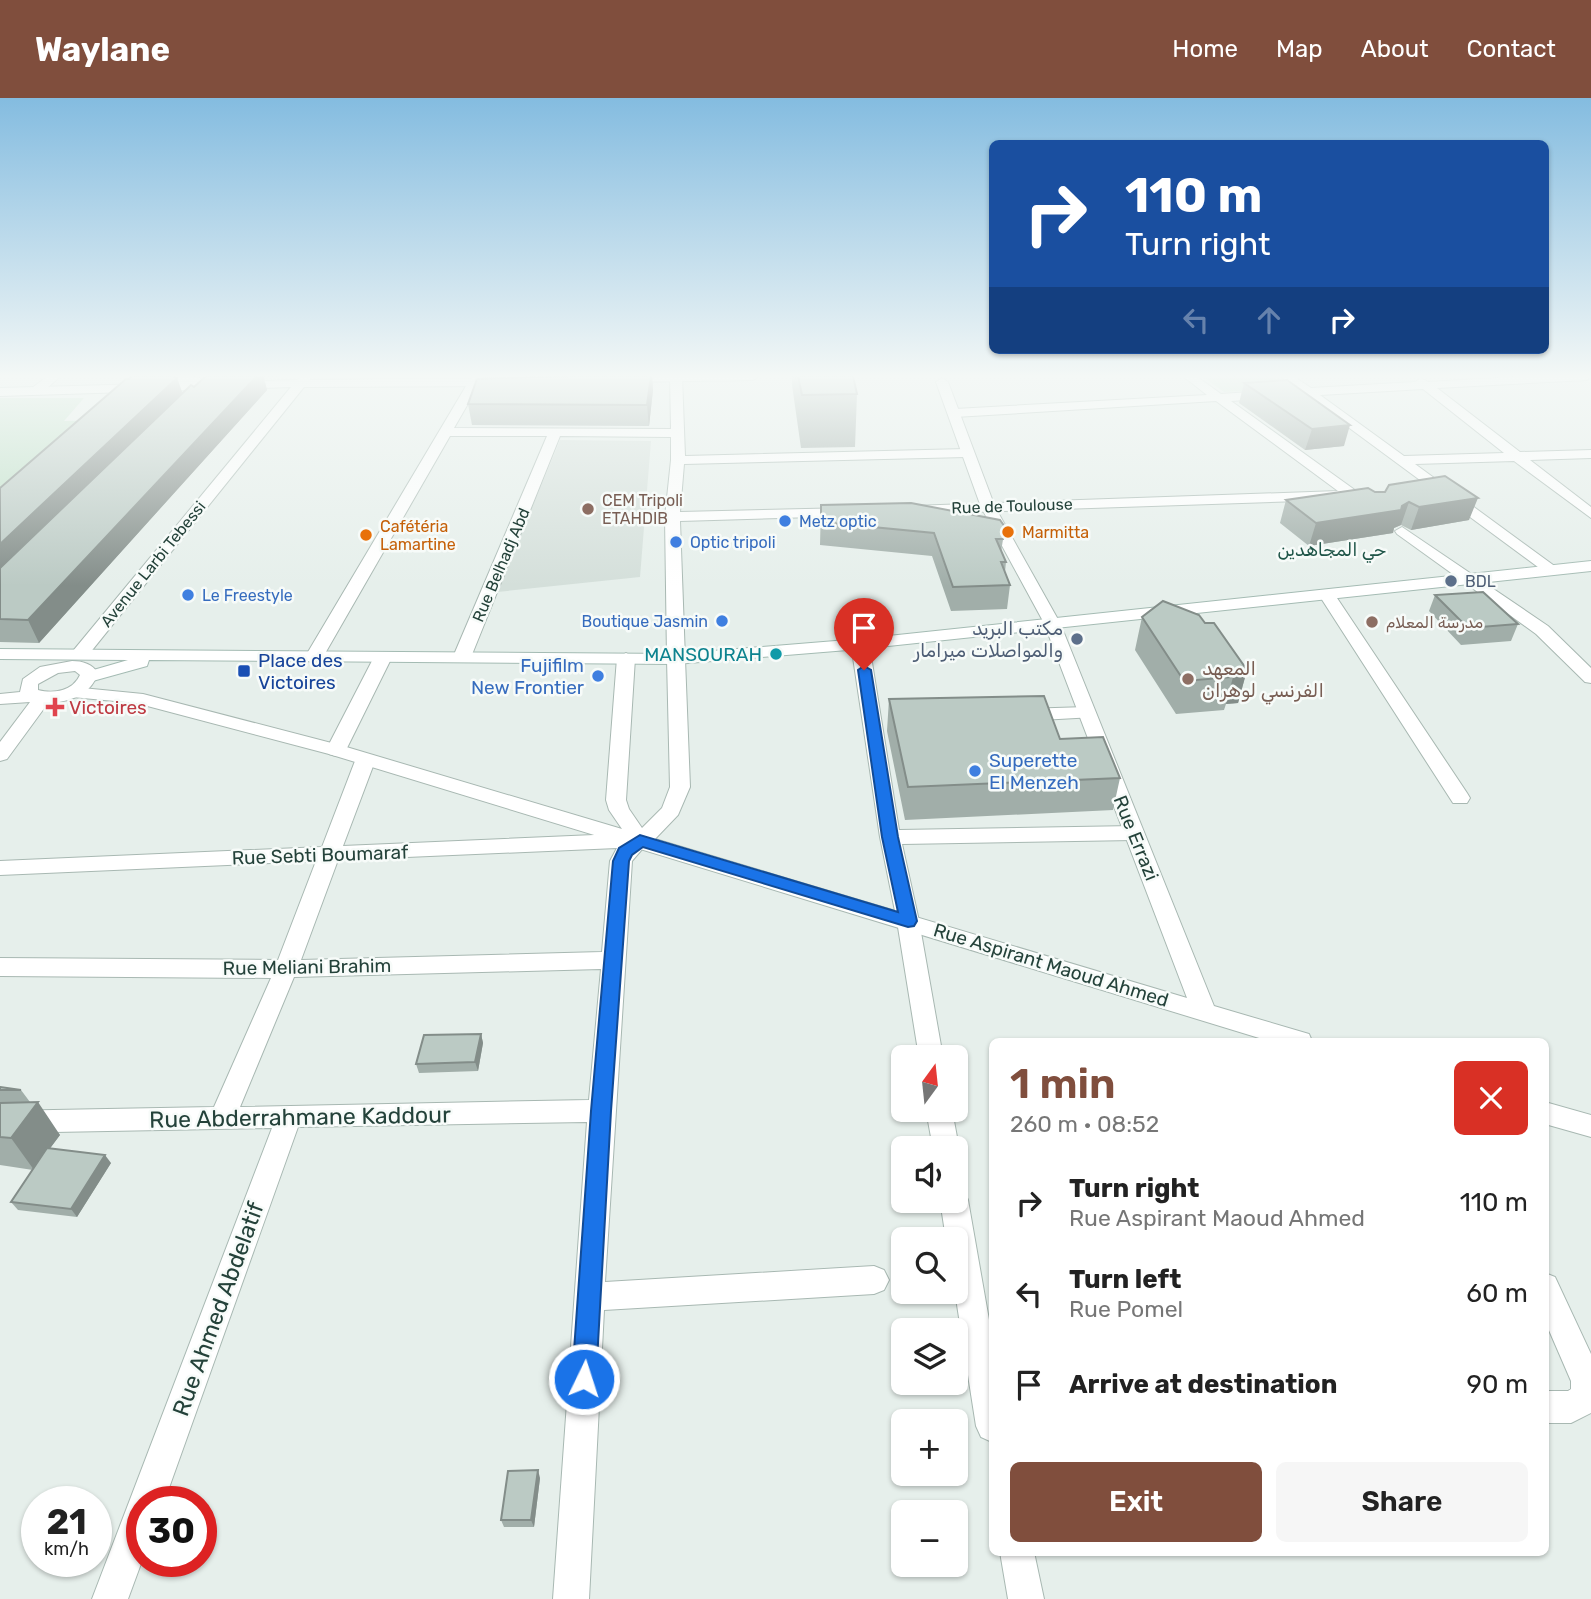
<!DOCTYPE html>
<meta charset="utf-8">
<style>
body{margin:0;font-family:Rubik,"Noto Sans Arabic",sans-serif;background:#f6f6f6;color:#222;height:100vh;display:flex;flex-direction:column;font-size:26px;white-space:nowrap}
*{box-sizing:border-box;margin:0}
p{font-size:23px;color:#767676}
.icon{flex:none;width:38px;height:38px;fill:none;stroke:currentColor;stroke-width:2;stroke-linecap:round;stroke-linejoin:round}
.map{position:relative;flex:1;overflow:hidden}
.side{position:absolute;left:989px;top:940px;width:560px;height:518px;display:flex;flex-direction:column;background:#fff;border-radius:10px;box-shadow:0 2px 5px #0004}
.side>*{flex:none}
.banner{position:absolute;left:989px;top:42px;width:560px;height:214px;border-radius:10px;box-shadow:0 2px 5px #0004;background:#1a4fa0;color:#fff;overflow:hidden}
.needle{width:46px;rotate:15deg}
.tools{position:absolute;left:891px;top:947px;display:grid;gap:14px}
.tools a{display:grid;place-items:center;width:77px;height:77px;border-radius:10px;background:#fff;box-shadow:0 2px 5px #0004;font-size:35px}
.speed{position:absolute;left:21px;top:1388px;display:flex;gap:14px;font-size:35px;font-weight:700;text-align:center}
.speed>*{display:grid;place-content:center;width:91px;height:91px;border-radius:50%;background:#fff;box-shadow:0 2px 5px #0004;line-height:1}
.speed small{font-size:18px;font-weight:400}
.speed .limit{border:10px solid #d22;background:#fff;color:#111}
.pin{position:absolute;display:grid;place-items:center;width:60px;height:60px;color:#fff;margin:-72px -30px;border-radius:50% 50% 50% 0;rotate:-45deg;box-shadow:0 0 7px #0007}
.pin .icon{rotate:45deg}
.me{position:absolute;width:77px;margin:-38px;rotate:4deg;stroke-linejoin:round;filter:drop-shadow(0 0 5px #0008)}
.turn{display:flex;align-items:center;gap:24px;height:147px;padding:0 21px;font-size:32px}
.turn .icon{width:91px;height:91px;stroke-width:2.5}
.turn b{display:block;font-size:49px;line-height:60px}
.lanes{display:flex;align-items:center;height:66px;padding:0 21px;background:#0003;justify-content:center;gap:35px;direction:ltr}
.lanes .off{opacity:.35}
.round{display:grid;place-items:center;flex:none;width:74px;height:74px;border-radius:10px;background:#f6f6f6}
.head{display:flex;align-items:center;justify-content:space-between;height:119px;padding:0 21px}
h1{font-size:42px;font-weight:600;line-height:52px;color:#804e3d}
.action{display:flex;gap:14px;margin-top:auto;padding:14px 21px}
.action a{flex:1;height:80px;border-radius:10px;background:#804e3d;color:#fff;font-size:28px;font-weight:600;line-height:80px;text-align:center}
.action a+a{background:#f6f6f6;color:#222}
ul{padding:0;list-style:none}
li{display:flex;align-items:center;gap:21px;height:91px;padding:0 21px}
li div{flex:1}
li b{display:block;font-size:26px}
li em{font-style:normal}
header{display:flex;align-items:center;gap:42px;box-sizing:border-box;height:98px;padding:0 35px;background:#804e3d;color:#fff}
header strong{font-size:33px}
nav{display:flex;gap:38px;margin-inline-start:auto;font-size:24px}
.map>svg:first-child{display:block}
.built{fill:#d4dfda}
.green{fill:#bfe0c8}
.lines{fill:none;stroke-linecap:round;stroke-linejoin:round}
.minor-casing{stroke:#a8b8b2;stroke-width:2}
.tertiary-casing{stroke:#a8b8b2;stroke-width:2}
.secondary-casing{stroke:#a4bbb3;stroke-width:2}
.minor{fill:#fff;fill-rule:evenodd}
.tertiary{fill:#fff;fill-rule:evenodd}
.secondary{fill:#fff;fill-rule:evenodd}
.wall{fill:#a1aea9}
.shaded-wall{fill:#838d89}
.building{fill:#bbcac4;stroke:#838d89;stroke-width:2}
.route{fill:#1a73e8;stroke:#114b97;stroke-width:2}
.education-dot{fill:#8d6e63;stroke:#f7fbf9;stroke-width:2.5}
.shop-dot{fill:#3f7fe0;stroke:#f7fbf9;stroke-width:2.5}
.food-dot{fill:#e8710a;stroke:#f7fbf9;stroke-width:2.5}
.service-dot{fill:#5c6f8a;stroke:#f7fbf9;stroke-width:2.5}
.culture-dot{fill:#0f9aa8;stroke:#f7fbf9;stroke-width:2.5}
.transit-dot{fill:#1a4fb4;stroke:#f7fbf9;stroke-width:2.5}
.health-dot{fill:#e0444e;stroke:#f7fbf9;stroke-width:2.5}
.labels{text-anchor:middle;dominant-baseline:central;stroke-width:5;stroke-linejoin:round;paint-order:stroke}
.far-education-label{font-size:16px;fill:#785e54;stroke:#f7fbf9;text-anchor:start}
.far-street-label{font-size:16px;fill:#24423a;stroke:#f7fbf9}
.far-shop-label{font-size:16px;fill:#366cbe;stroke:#f7fbf9;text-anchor:start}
.far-food-label{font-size:16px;fill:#c56008;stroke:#f7fbf9;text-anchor:start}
.far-service-label{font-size:16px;fill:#4e5e75;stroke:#f7fbf9;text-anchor:start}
.far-neighbourhood-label{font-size:18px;fill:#1f5548;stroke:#f7fbf9}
.service-label{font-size:19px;fill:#4e5e75;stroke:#f7fbf9;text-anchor:end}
.culture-label{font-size:19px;fill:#0d838f;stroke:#f7fbf9;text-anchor:end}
.transit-label{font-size:19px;fill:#164399;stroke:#f7fbf9;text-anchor:start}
.shop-label{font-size:19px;fill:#366cbe;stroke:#f7fbf9;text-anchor:end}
.education-label{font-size:19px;fill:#785e54;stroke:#f7fbf9;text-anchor:start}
.health-label{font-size:19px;fill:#be3a42;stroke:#f7fbf9;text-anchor:start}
.street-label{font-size:19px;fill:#24423a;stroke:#f7fbf9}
.near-street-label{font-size:23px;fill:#24423a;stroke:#f7fbf9}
</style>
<header>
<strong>Waylane</strong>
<nav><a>Home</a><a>Map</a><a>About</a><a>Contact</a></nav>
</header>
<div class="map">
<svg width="1591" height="1501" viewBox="0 0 1591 1501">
<rect width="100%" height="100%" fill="#e6efeb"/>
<path class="built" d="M560,342L651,343L640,479L497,494Z"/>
<path class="green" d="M1202,278H1272L1288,290L1224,294Z
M0,300H84L64,323L113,322L0,425Z"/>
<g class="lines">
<defs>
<path id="minor" d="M48,278H61L40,296H32V290Z
M151,278C169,277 199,275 214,286L208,290L157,282Z
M472,278H484L454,330L671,331L670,278H682L685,358L966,351L973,355L966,359L684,366L680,414L849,410L856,414L849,418L680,423L685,561L676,566L667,561L665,419L671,362V339L560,338L471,559L462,564L453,559L547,338H450L323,559L314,564L308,563L305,559Z
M1183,278H1196L1221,296L1296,291L1280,278H1293L1311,290L1415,284L1421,280L1428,284L1530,278H1591L1587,282L1437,290L1520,354L1591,352V360L1530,362L1591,409V420L1514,363L1415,366L1560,472L1552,477L1546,475L1306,298L1231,303L1359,395V401L912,416L905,412L912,408L1338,393L1216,303L955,319L949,315L955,311L1207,297ZM1423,291L1504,355L1404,358L1320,297Z
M1402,429L1548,528L1591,570V585L1585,584L1536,536L1397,436L1395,433Z
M1327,492L1335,497L1467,695L1470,700L1467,705H1453L1319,497Z
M860,541L869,546L899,732L1134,728L1141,730L1144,735L1141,740L1134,742L902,746L919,823L943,959H919L897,823L880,739L851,546Z
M383,554L392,559L346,652L336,658L329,656L326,652L374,559Z
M72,563C83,563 92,566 98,575C91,597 70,604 48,605L7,661L0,663V644L30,604L0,606V596L20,594L23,581L40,569ZM75,573L80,577C73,593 54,596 38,592V586L58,575Z
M1087,609L1096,615L1094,619L1023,623L1014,617L1023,611Z
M365,657L372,659L375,663L343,748L640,735L647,737L650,742L632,763L605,1184L874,1168L884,1172L889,1182L884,1192L874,1196L604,1212L589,1501H553L587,1024L298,1029L164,1404H142V1463L128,1501H92L272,1030L0,1035V1013L214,1009L271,880L0,878V860L278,862L316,763L0,777V763L322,749L355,663L358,659ZM617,750L610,763L602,854L301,862L338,762ZM601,871L589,1002L240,1009L294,879Z
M926,1012H952L959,1050L956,1058V1050H933Z
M956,1090L964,1093L968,1102L992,1239V1344L981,1339L976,1328L955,1194L956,1141H946L940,1102H956Z
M1545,1175L1555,1179L1591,1256V1315L1571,1325H1545V1293H1568L1571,1291V1283L1545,1223Z
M1000,1454H1034L1044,1501H1008Z"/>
<path id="tertiary" d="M301,278H311L310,282L505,280L511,284L505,288L304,289L85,561H73L70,557L73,553L291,289L0,298V290L297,282Z
M621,278H759L753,282L625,284L621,283Z
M942,280L948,284L995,409L1060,525L1214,908L1309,936L1312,943H1269L329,656L136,605L72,599L63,594L72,589L143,596L343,648L622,731L609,712L606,702L617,560L626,555L635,560L626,702L629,711L642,730L662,710L670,689L667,561L670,557H682L685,561L690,689L678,717L655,741L1187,900L1044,525L981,409L936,284Z
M1545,1004L1591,1017V1039L1545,1026Z"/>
<path id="secondary" d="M1591,463V473L860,551L676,566L149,562L147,568L89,584L83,583L80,579L83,575L128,562L0,561V551L676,556L860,541Z"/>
</defs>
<use href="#minor" class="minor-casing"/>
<use href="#tertiary" class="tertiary-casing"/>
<use href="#secondary" class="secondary-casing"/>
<use href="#minor" class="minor"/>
<use href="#tertiary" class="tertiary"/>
<use href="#secondary" class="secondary"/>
</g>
<path class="wall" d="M206,278H281L279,279H264L267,292L39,545L0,544V390L177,280L182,295L194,289Z
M574,278H652L653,292L649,328L472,327L468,306Z
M792,278H853L857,296L855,349L801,350L792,287Z
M1244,285L1344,348L1305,352L1239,305Z
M1375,394L1469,422L1411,432L1401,427L1394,430L1393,435L1309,448L1280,425L1286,402Z
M821,407L1005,429L1001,454L1006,464L1005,474L1010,487L1007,511L951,513L932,458L820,447Z
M1435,497L1518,526L1511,543L1461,547L1429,513Z
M1142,519L1247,572L1238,605L1226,606L1224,612L1176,616L1135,552Z
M889,601L1060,641L1120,680L1113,712L905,722L887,633Z
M481,936L483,945L478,973L419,975L416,966Z
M0,989L21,992L30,1004L60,1037L50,1050L111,1065L77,1119L18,1112L11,1104L33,1072L0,1067Z
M540,1380L534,1429H504L501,1422Z"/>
<path class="shaded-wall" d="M257,278H263L267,292L39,545L28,522Z
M651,278H652L653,292L649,328L647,307Z
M177,280L184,299L0,478V446Z
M1350,327L1344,348L1305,352L1312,331Z
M1478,400L1469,422L1411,432L1419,409Z
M1409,404L1401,427L1394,430L1393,435L1309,448L1316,425L1402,408Z
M1247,572L1238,605L1226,606L1233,579L1229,574Z
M481,936L483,945L478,973L475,964Z
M38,1004L60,1037L34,1072L11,1040Z
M105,1057L111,1065L77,1119L71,1111Z
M538,1372L540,1380L534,1429L531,1422Z"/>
<path class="building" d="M131,278H173L177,280L0,446V390L126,281H130Z
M206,278H257L28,522L0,521V470L191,287L194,289Z
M574,278H651L647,307L468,306L477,281Z
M798,278H853L857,296L802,297Z
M1287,282L1350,327L1312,331L1244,285Z
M1445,378L1478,400L1419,409L1409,404L1402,408L1401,412L1316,425L1286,402L1368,390L1375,394H1385L1389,387Z
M911,405L1000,422L1005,429L1003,441H996L1006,464H1001L1010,487L953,489L934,435L821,424V407Z
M1483,494L1518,526L1468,530L1435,497Z
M1163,503L1199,517L1205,525H1214L1247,572L1229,574L1233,579L1184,583L1142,519Z
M1044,598L1060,641L1103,639L1120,680L908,689L889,601Z
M481,936L475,964L416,966L424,937Z
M0,989L21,992H0Z
M38,1004L11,1040L0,1039V1005Z
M47,1050L105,1057L71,1111L11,1104Z
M538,1372L531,1422H501L508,1373Z"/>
<linearGradient id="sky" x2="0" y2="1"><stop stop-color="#84bce0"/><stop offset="0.57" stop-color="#f4f8f6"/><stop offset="1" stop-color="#f4f8f6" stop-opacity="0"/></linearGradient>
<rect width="1591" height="488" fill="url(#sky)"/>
<path class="route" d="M864,568L871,572L898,739L917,823L914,828L908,829L643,749L632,757L629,763L611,1013L596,1281L592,1289L584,1293L576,1289L572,1281L591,1013L613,763L619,750L640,737L898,814L882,739L858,572Z"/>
<g class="education-dot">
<circle cx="588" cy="411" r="7"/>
<circle cx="1372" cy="524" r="7"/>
<circle cx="1188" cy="581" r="7"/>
</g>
<g class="shop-dot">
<circle cx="785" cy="423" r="7"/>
<circle cx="676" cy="444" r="7"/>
<circle cx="188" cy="497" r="7"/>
<circle cx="722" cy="523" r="7"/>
<circle cx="598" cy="578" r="7"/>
<circle cx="975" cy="673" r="7"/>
</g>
<g class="food-dot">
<circle cx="1008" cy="434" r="7"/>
<circle cx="366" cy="437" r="7"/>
</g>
<g class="service-dot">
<circle cx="1451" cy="483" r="7"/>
<circle cx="1077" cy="541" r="7"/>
</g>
<circle class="culture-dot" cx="776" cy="556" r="7"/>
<rect class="transit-dot" x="237" y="566" width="14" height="14" rx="3.5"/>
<path class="health-dot" d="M51.5 598.5h7v7h7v7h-7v7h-7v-7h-7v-7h7z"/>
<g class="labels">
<g class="far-education-label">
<text x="602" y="402">CEM Tripoli<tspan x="602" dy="18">ETAHDIB</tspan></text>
<text x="1386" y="524">مدرسة المعلام</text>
</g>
<g class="far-street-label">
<text transform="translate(1012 408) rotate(-2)">Rue de Toulouse</text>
<text transform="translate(153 466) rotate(-51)">Avenue Larbi Tebessi</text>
<text transform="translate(501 467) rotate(-67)">Rue Belhadj Abd</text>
</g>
<g class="far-shop-label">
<text x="799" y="423">Metz optic</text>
<text x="690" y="444">Optic tripoli</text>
<text x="202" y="497">Le Freestyle</text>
<text x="708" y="523" text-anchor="end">Boutique Jasmin</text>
</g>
<g class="far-food-label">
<text x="380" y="428">Cafétéria<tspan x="380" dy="18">Lamartine</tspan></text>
<text x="1022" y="434">Marmitta</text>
</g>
<g class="far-service-label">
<text x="1465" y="483">BDL</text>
</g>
<g class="far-neighbourhood-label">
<text x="1332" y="452">حي المجاهدين</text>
</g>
<g class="service-label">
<text x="1063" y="530">مكتب البريد<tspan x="1063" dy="22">والمواصلات ميرامار</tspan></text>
</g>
<g class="culture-label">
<text x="762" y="556">MANSOURAH</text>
</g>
<g class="transit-label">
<text x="258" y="562">Place des<tspan x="258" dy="22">Victoires</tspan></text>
</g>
<g class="shop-label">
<text x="584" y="567">Fujifilm<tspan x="584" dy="22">New Frontier</tspan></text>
<text x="989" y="662" text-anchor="start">Superette<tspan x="989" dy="22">El Menzeh</tspan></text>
</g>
<g class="education-label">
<text x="1202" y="570">المعهد<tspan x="1202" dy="22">الفرنسي لوهران</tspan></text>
</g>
<g class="health-label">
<text x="69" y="609">Victoires</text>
</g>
<g class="street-label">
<text transform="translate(1136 740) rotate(68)">Rue Errazi</text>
<text transform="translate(320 757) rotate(-2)">Rue Sebti Boumaraf</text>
<text transform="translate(1051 867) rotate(17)">Rue Aspirant Maoud Ahmed</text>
<text transform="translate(307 869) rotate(-1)">Rue Meliani Brahim</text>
</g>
<g class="near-street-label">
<text transform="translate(300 1019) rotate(-1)">Rue Abderrahmane Kaddour</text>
<text transform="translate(218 1211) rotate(-70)">Rue Ahmed Abdelatif</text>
</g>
</g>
</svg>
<div class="tools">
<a><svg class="needle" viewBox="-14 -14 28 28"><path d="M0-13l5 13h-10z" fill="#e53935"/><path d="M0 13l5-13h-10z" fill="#767676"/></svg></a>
<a><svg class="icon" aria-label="sound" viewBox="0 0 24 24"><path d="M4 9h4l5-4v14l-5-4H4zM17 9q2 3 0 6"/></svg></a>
<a><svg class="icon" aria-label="search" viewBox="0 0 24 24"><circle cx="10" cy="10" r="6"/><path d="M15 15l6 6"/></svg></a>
<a><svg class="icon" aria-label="layers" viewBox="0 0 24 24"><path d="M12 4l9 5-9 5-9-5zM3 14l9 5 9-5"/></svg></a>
<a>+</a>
<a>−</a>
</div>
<div class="speed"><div>21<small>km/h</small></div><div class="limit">30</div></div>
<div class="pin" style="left:864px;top:572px;background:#d93025"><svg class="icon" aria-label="arrive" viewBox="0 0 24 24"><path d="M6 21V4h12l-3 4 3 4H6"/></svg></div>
<svg class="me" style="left:584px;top:1281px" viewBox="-20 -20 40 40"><circle r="17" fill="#1a73e8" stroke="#fff" stroke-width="3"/><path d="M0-11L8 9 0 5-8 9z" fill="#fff"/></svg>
<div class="banner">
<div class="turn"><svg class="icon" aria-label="right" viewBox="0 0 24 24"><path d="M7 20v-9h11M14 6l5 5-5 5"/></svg><div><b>110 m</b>Turn right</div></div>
<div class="lanes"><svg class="icon off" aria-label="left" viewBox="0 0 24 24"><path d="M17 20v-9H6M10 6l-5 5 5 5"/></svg><svg class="icon off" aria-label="ahead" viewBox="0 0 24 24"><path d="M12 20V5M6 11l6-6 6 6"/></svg><svg class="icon" aria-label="right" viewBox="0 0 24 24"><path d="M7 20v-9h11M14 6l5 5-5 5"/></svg></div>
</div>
<section class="side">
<div class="head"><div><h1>1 min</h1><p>260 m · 08:52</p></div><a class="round" style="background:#d93025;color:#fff"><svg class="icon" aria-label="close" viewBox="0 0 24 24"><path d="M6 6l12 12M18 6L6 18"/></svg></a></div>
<ul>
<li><svg class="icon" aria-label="right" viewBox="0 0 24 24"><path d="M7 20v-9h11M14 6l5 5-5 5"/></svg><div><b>Turn right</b><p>Rue Aspirant Maoud Ahmed</p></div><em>110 m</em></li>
<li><svg class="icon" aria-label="left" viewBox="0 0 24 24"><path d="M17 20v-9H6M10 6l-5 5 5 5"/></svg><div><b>Turn left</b><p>Rue Pomel</p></div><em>60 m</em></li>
<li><svg class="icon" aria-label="arrive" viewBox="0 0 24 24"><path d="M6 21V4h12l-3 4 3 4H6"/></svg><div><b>Arrive at destination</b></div><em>90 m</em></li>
</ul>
<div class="action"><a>Exit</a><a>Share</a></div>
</section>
</div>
